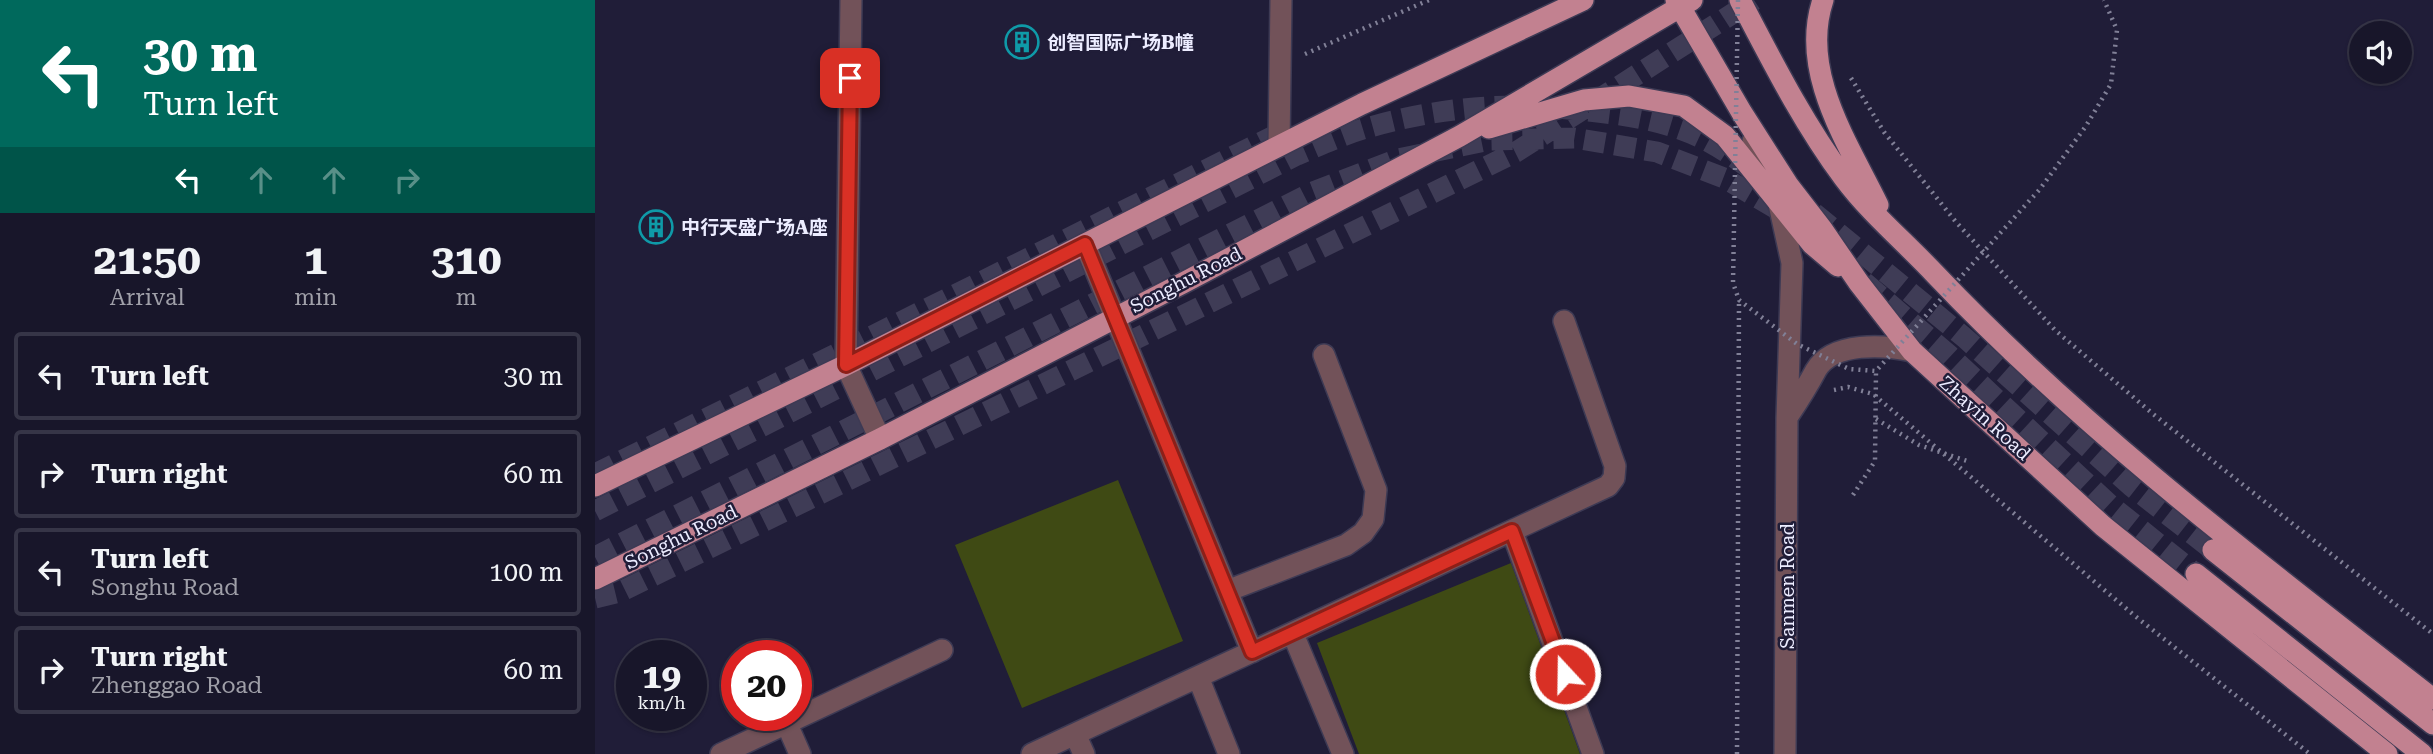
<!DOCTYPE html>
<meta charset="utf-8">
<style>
body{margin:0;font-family:"Roboto Serif","Noto Sans SC",serif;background:#211f32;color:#f1f3f6;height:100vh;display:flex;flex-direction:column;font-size:26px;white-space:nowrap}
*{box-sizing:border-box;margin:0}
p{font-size:23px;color:#9f9fa8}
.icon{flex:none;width:38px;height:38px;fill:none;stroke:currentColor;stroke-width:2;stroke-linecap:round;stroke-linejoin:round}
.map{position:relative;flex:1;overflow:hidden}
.drawer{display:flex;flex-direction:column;background:#18162a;width:595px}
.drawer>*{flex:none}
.hud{background:#00695c;color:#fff;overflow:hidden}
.buttons{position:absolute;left:1754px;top:21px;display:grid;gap:14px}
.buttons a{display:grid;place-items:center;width:63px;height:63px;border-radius:50%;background:#18162a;box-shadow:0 2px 5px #0004,0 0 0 2px #363547;font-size:35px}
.speed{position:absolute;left:21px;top:640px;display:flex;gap:14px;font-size:35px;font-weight:700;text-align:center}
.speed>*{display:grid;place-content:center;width:91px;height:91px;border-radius:50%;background:#18162a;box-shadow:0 2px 5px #0004,0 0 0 2px #363547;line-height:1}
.speed small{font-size:18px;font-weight:400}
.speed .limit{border:10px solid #d22;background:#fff;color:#111}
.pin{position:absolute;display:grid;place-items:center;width:60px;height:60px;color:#fff;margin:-30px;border-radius:14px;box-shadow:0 4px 10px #0006}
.me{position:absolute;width:77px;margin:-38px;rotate:339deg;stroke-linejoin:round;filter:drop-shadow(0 0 5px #0008)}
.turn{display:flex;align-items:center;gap:24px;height:147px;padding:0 28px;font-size:32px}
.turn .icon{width:91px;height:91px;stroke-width:2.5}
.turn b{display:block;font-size:49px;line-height:60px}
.lanes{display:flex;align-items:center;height:66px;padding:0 28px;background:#0003;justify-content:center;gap:35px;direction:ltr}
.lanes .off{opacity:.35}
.eta{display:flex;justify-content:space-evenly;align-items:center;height:119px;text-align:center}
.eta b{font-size:42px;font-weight:700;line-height:49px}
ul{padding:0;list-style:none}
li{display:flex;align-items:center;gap:21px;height:88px;margin:0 14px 10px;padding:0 14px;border:4px solid #363547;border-radius:7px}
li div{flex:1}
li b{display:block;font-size:26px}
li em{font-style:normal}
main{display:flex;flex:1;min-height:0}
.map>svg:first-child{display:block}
.green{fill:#3f4a14}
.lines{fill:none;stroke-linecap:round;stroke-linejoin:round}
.major-tunnel{stroke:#3f3c56;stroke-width:21;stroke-dasharray:21 10;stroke-linecap:butt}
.minor-casing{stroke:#3d3a54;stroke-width:24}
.major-casing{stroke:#3d3a54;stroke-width:24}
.path{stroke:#818097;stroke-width:4.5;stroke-dasharray:2 5;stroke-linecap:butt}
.minor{stroke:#725259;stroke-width:21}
.major{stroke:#c28190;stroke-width:21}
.path-bridge{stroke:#818097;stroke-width:4.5;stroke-dasharray:2 5;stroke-linecap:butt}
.route-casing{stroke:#8d1f18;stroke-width:18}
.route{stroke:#d93025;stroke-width:12}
.labels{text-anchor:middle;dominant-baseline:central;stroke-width:5;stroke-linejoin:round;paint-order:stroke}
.poi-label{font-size:19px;font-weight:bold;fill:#ececff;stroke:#201d38;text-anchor:start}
.street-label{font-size:19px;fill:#ececff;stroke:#201d38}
</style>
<main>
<section class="drawer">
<div class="hud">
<div class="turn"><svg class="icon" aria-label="left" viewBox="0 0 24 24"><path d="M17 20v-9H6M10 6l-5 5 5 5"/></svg><div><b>30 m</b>Turn left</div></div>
<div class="lanes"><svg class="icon" aria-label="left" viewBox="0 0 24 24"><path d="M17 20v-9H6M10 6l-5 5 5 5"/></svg><svg class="icon off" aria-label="ahead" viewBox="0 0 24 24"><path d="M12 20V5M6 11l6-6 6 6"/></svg><svg class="icon off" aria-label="ahead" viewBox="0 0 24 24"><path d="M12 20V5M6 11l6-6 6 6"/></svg><svg class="icon off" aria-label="right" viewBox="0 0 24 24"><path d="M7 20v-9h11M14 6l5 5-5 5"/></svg></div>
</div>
<div class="eta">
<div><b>21:50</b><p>Arrival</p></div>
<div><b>1</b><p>min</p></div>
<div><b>310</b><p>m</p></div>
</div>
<ul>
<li><svg class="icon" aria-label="left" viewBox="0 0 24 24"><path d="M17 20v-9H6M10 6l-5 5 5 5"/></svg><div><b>Turn left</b></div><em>30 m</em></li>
<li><svg class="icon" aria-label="right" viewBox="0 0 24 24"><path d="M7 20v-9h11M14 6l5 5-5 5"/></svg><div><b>Turn right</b></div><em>60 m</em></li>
<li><svg class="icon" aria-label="left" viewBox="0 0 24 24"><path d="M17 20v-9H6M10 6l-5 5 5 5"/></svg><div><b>Turn left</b><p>Songhu Road</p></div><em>100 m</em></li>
<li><svg class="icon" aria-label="right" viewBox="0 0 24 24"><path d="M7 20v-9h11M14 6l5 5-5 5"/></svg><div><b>Turn right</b><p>Zhenggao Road</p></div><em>60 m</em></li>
</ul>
</section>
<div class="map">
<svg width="1838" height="754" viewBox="0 0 1838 754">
<rect width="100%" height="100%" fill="#201d38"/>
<path class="green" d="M523,480L588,641L427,708L360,545Z
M916,563L985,754H764L722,643Z"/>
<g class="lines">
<path class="major-tunnel" d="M963,108C1014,113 1070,117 1116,143C1129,150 1141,159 1153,167
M1219,213L1370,338L1536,486L1618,550
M1269,282L1354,355L1515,505L1601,574
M0,474L697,127
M0,511L702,155C723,146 745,136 768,129C819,114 871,106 924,106
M0,557L718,192L803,159L895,140L979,138L1062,152L1129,178L1180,208L1193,220
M0,598L25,592L921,152L1159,0"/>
<defs>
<path id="minor" d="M256,0L251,365L285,439
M1158,141L1184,204L1197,263L1192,418L1190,754
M684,146L686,0
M490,244L657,652
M1193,416C1203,401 1213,385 1221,370C1238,341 1290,345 1317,351
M917,531L998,754
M632,591L751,545L768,533L778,519L781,490L729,355
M698,634L748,754
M603,677L634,754
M191,722L205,754
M480,734L489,754
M126,754L347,650
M437,754L1013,486L1019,478L1020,466L969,321"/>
<path id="major" d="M1081,0L1147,113L1193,185L1227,229L1264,283L1317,351L1508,526L1792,754
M1145,0C1177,61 1208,123 1249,178C1275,213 1310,242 1340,274C1490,432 1666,565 1838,699
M1228,0C1204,72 1253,143 1283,205
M894,128L989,100L1034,96L1089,106L1130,136L1217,244L1243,266
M0,486L251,365L767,104L988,0
M1618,550L1838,724
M1601,574L1827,754
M0,579L285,439L588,283L865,136L1097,0"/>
</defs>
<use href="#minor" class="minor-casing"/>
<use href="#major" class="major-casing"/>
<path class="path" d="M710,54L834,0
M1256,78L1289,132L1361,222L1460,330L1558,414L1838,634
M1239,390L1253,387L1278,394L1540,616L1715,754
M1142,754L1144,300"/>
<use href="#minor" class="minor"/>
<use href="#major" class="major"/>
<path class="path-bridge" d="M1143,0L1138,283L1144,300L1202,344L1254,369L1281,371L1445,189L1491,126L1516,84L1522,30L1509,0
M1281,419L1324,445L1372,461
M1258,495L1280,461L1281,371"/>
</g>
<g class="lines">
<defs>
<path id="route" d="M255,78L251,365L490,244L657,652L917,531L970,674"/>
</defs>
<use href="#route" class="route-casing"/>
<use href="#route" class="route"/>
</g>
<defs>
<symbol id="building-ring" viewBox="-11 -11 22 22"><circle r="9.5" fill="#201d38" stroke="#0f9aa8" stroke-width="1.5"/><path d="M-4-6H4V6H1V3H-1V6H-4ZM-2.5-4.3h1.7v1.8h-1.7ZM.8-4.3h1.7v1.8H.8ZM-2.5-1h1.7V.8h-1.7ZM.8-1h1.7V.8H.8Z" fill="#0f9aa8"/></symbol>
</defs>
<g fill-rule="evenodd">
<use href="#building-ring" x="408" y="23" width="38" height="38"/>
<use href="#building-ring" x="42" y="208" width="38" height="38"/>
</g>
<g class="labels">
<g class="poi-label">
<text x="452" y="42">创智国际广场B幢</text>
<text x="86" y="227">中行天盛广场A座</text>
</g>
<g class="street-label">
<text transform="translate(591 280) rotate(-27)">Songhu Road</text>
<text transform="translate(1390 418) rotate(42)">Zhayin Road</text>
<text transform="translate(86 537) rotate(-26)">Songhu Road</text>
<text transform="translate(1192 586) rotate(-90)">Sanmen Road</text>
</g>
</g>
</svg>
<div class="buttons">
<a><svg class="icon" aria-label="sound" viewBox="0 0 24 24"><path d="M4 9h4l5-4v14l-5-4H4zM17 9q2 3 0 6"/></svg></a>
</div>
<div class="speed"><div>19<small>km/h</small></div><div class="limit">20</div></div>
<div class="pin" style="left:255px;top:78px;background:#d93025"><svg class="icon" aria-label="arrive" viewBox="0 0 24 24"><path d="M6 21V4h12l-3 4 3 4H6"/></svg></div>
<svg class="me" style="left:970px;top:674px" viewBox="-20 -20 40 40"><circle r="17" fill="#d93025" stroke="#fff" stroke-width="3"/><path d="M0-11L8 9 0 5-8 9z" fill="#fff"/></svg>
</div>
</main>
